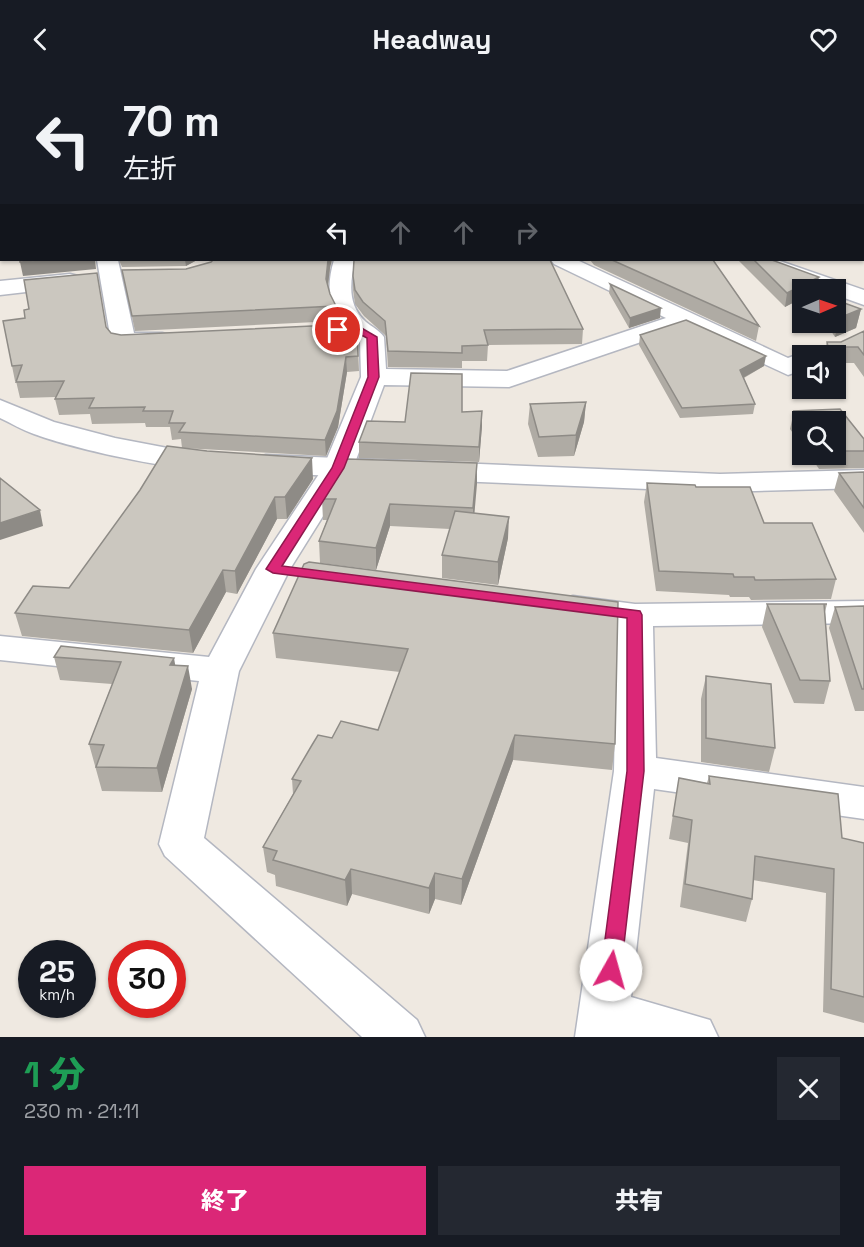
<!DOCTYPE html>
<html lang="ja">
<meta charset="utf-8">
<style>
body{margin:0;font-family:"Space Grotesk","Noto Sans JP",sans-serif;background:#242831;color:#f1f3f6;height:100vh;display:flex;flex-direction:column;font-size:22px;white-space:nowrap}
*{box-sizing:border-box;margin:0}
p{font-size:20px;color:#9ea1a6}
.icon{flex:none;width:33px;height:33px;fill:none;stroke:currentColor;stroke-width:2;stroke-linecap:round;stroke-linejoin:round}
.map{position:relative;height:959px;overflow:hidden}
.drawer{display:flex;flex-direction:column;background:#171b24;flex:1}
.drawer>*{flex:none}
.hud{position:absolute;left:0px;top:0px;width:864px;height:183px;box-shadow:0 2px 4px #0004;background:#171b24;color:#f1f3f6;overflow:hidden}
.needle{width:39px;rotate:88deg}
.tools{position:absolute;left:792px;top:201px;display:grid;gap:12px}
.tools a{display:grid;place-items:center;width:54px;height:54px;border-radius:0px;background:#171b24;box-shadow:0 2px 4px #0004;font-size:30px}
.speed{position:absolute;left:18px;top:862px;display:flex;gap:12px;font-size:30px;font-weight:700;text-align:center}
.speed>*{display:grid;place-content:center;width:78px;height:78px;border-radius:50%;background:#171b24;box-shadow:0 2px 4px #0004;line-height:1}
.speed small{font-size:15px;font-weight:400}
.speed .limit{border:9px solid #d22;background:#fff;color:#111}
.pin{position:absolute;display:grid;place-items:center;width:51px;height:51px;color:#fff;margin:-26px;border:3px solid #fff;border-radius:50%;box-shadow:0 2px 6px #0007}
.me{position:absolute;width:66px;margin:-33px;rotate:7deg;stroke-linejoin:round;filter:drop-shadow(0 0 4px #0008)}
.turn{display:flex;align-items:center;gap:21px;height:126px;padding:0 24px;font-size:27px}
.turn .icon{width:78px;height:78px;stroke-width:2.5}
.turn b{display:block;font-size:42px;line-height:51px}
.lanes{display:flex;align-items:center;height:57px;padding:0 24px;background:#0003;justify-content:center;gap:30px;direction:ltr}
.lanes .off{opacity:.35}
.round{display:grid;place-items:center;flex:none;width:63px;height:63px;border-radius:0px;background:#242831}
.summary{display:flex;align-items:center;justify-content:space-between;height:102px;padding:0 24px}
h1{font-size:36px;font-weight:800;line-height:45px;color:#1e9e55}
.cta{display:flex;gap:12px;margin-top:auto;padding:12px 24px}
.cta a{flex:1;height:69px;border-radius:0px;background:#db2777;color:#fff;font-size:24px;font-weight:800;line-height:69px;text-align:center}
.cta a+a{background:#242831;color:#f1f3f6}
header{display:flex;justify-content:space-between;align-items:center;height:78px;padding:0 24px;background:#171b24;font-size:27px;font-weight:800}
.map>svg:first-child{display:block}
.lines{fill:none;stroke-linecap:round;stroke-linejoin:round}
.street-casing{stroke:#b4b7c1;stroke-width:3}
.secondary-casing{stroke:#b4b7c1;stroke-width:3}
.street{fill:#fff;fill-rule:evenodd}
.secondary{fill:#fff;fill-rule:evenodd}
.wall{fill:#afaba4}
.shaded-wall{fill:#8e8b86}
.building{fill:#cbc7bf;stroke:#8e8b86;stroke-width:1.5}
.route{fill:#db2777;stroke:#8e194d;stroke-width:1.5}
</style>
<header><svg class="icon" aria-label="back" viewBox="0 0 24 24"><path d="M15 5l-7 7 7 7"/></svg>Headway<svg class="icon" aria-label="heart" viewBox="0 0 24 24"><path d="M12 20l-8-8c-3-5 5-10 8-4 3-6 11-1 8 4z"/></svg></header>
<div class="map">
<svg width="864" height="959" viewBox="0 0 864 959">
<rect width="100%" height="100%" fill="#efe9e1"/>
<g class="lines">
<defs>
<path id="street" d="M97,182H118L134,255H162L171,257L174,262L171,267L123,270L114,268L111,263Z
M334,182H355C350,205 347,227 366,244C372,249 379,252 384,259L386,291L507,293L666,240L554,186L551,182H577L788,280L802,275L810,278H802V292L788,297L685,249L509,309L384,307L353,390L290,491L239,593L204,760L417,942L425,959H362L165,778L159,766L199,603L0,582V558L209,579L256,491L323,390L361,299L360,262C330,242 324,215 334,182Z
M70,196L78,198L81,203L78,208L0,217V203Z
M573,518L635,526L864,523V545L653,548L656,680L864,709V741L654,711L631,919L710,942L718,959H575L614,693L617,546L561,537L556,529L561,521Z"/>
<path id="secondary" d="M747,182H777L864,212V227L836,217V212H819L751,186Z
M0,322L54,344L115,360L178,372L216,377L221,383L216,389C183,397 69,369 34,356C22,352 11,345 0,340Z
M266,377L720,396L864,392V410L720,414L266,395L256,392L251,386L256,380Z"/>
</defs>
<use href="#street" class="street-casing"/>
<use href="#secondary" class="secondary-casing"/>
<use href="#street" class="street"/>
<use href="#secondary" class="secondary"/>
</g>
<path class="wall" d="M862,37L864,38V62H863L864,133L863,132L864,134V176L862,175Z
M119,182H197L186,188L122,189Z
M590,182H713L759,248L756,263L594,187Z
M738,182H772L802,212V220L785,229Z
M211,184L330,190L328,208L330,216L336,228L337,243L135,253L122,192L186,191Z
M353,198L583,251L582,266L488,267L487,283H462V290L388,289L386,258L364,238L355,226L353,212Z
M610,206L660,240L629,250L609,215Z
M836,222L861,231L856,250L835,259L825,244H836Z
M29,231L106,249L111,255L121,257L357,248L359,293L347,294L338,349L326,378L182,370L181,361L172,362L170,349H146L145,345L92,346L90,336L59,337L55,321L56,319L20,320L16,303H15L12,288Z
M864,253V299L854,285H836V278H824L827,264H841Z
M640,257L764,288L744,300L755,326L753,336L680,340L639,267Z
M586,324L584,344L574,378L538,379L528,346L530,326Z
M840,331L864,361V390L819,391L809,376H836V344H802V368L790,351L794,333Z
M462,334L482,348L479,384L359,380V364L405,344Z
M477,385L474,435L508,460L498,507L442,500V477L450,451L390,448L376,492L320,485L319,463L327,442H323L322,421Z
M864,394V455L834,413L839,395Z
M313,401L287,441H277L237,516L226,514L193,575L22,558L15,535Z
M647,405L696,409L764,445L836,501L831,521L751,522L749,519H730L729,517L656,513L644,424Z
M304,486L615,666L612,692L513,682L461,827L435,821L429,836L352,816L347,828L276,808L275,797L267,794L263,769L293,716L292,701L332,660L378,652L400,594L276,580L273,555Z
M767,526H827L825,534L830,603L824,626L794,625L762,549Z
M864,528V633H855L829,550L835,529Z
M54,579L175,587L192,611L162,714L102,713L89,666L112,606L60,602Z
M706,598L775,670L769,694L701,684V621Z
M709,698L842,760L864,765V945L823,934L826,815L753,802L752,821L746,844L680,829L688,765L669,761L679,700L707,705Z"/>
<path class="shaded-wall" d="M862,26H864V36H862Z
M864,51V62H862V52Z
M0,138H2V151H0Z
M50,182H95L96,191L23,198L20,184Z
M185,182H197L186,188Z
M328,182H332L330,190L327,215L326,201Z
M819,199L816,212H802V220L785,229L787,215Z
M661,230L660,240L629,250L630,240Z
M861,231L856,250L835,259L839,240Z
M766,278L764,288L739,302L740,292Z
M346,279L347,294L338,349L326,378L325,362Z
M586,324L584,344L574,378L576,357Z
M482,333V348L479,384V369Z
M312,380L313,401L287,441L285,419Z
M477,385V406L473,452V430Z
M275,419L277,441L237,516L235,493Z
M390,426V448L376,492V470Z
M40,432L43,448L0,462V445Z
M509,439L508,460L498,507V484Z
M223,492L226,514L193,575L189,552Z
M174,580L178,603L170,587Z
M188,588L192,611L162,714L157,690Z
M515,657L513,682L461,827L462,801Z
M351,791L352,816L347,828L345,802Z
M435,795V821L429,836V810Z"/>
<path class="building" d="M0,0H864V26H862V2H2V9L0,8Z
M2,11V138H0V16Z
M862,37L864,38V51L862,52Z
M862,62L864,63V88H862Z
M862,98L864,99V119H863L862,121Z
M862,132L864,134V162L862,161Z
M20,182H50L20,184Z
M213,182H328L326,201L330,216L336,228L132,238L122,192L186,191L211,184Z
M354,182H550L583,251L484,252L488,267L462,268V275L388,273L385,243L363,224L355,212L353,198Z
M612,182H713L759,248Z
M754,182H772L819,199L787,215Z
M97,195L106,249L111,255L121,257L354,246L357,248L358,278L346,279L337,333L325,362L179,354L185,345H169L173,333H143L145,329L89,330L94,320L55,321L64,303L16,304L22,287L12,288L3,243L25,240L24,232L29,231L24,202Z
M610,206L661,230L630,240Z
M836,222L861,231L839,240L836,235Z
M686,242L766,278L740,292L755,326L682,330L640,257Z
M864,253V277L858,269H828L827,264H841Z
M411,295L462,296V334L482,333L479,369L359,364L367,343L405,344Z
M586,324L576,357L539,359L530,326Z
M840,331L864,361V373H836V344H802V345L794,333Z
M167,368L207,373L312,380L285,419H275L235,493L223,492L189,552L15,535L33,508L69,510L140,412Z
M347,381L477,385L473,430L390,426L376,470L319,463L336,421H322Z
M864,394V430L839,395Z
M0,400L40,432L0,445Z
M647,405L695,407L696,409H750L764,445H812L836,501L755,502L754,499H734L733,496L659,493Z
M455,433L509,439L498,484L442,477Z
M309,484L618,524L615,666L515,657L462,801L435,795L429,810L351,791L345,802L273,782L277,773L263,769L301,703L292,701L312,667L318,657L332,660L341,643L378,652L408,571L273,555L304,486Z
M767,526H827H824L830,603L800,602Z
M864,528V611H862L835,529Z
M61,568L174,580L170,587L188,588L157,690L96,689L104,667L89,666L121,584L54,579Z
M706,598L771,606L775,670L706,660Z
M709,698L838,716L842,760L864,765V919L831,911L834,791L755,778L752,821L685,806L692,742L673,738L679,700L710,706Z"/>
<path class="route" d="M358,248L377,259L379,299L344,390L282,488L640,533L642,537L644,693L621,892L618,898L611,901L604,898L601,892L627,693V540L273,495L266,491L332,390L368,299L367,260C353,251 342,258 333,252L338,249Z"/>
</svg>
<div class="tools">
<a><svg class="needle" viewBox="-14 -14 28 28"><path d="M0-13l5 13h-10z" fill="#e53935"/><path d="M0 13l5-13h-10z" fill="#9ea1a6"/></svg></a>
<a><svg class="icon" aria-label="sound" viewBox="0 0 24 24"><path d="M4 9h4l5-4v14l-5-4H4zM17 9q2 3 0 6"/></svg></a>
<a><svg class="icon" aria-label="search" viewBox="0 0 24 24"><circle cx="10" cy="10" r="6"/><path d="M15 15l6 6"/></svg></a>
</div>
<div class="speed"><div>25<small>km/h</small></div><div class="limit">30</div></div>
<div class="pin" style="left:338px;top:252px;background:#d93025"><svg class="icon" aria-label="arrive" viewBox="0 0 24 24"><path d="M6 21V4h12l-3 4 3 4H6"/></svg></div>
<svg class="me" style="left:611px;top:892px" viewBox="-20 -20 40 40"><circle r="19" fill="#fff"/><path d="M0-13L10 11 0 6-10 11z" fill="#db2777"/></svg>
<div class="hud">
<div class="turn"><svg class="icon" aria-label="left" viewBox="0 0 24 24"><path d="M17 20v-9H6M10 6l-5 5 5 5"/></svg><div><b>70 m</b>左折</div></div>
<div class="lanes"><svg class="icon" aria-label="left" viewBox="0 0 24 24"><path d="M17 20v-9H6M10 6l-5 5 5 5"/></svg><svg class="icon off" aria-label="ahead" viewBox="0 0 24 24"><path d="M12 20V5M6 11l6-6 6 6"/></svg><svg class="icon off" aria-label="ahead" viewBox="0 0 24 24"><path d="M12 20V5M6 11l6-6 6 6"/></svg><svg class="icon off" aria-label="right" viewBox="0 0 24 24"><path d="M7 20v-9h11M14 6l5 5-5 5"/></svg></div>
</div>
</div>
<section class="drawer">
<div class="summary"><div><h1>1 分</h1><p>230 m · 21:11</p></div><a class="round"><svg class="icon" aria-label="close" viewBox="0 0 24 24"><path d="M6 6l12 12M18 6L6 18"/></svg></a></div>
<div class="cta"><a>終了</a><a>共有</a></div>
</section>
